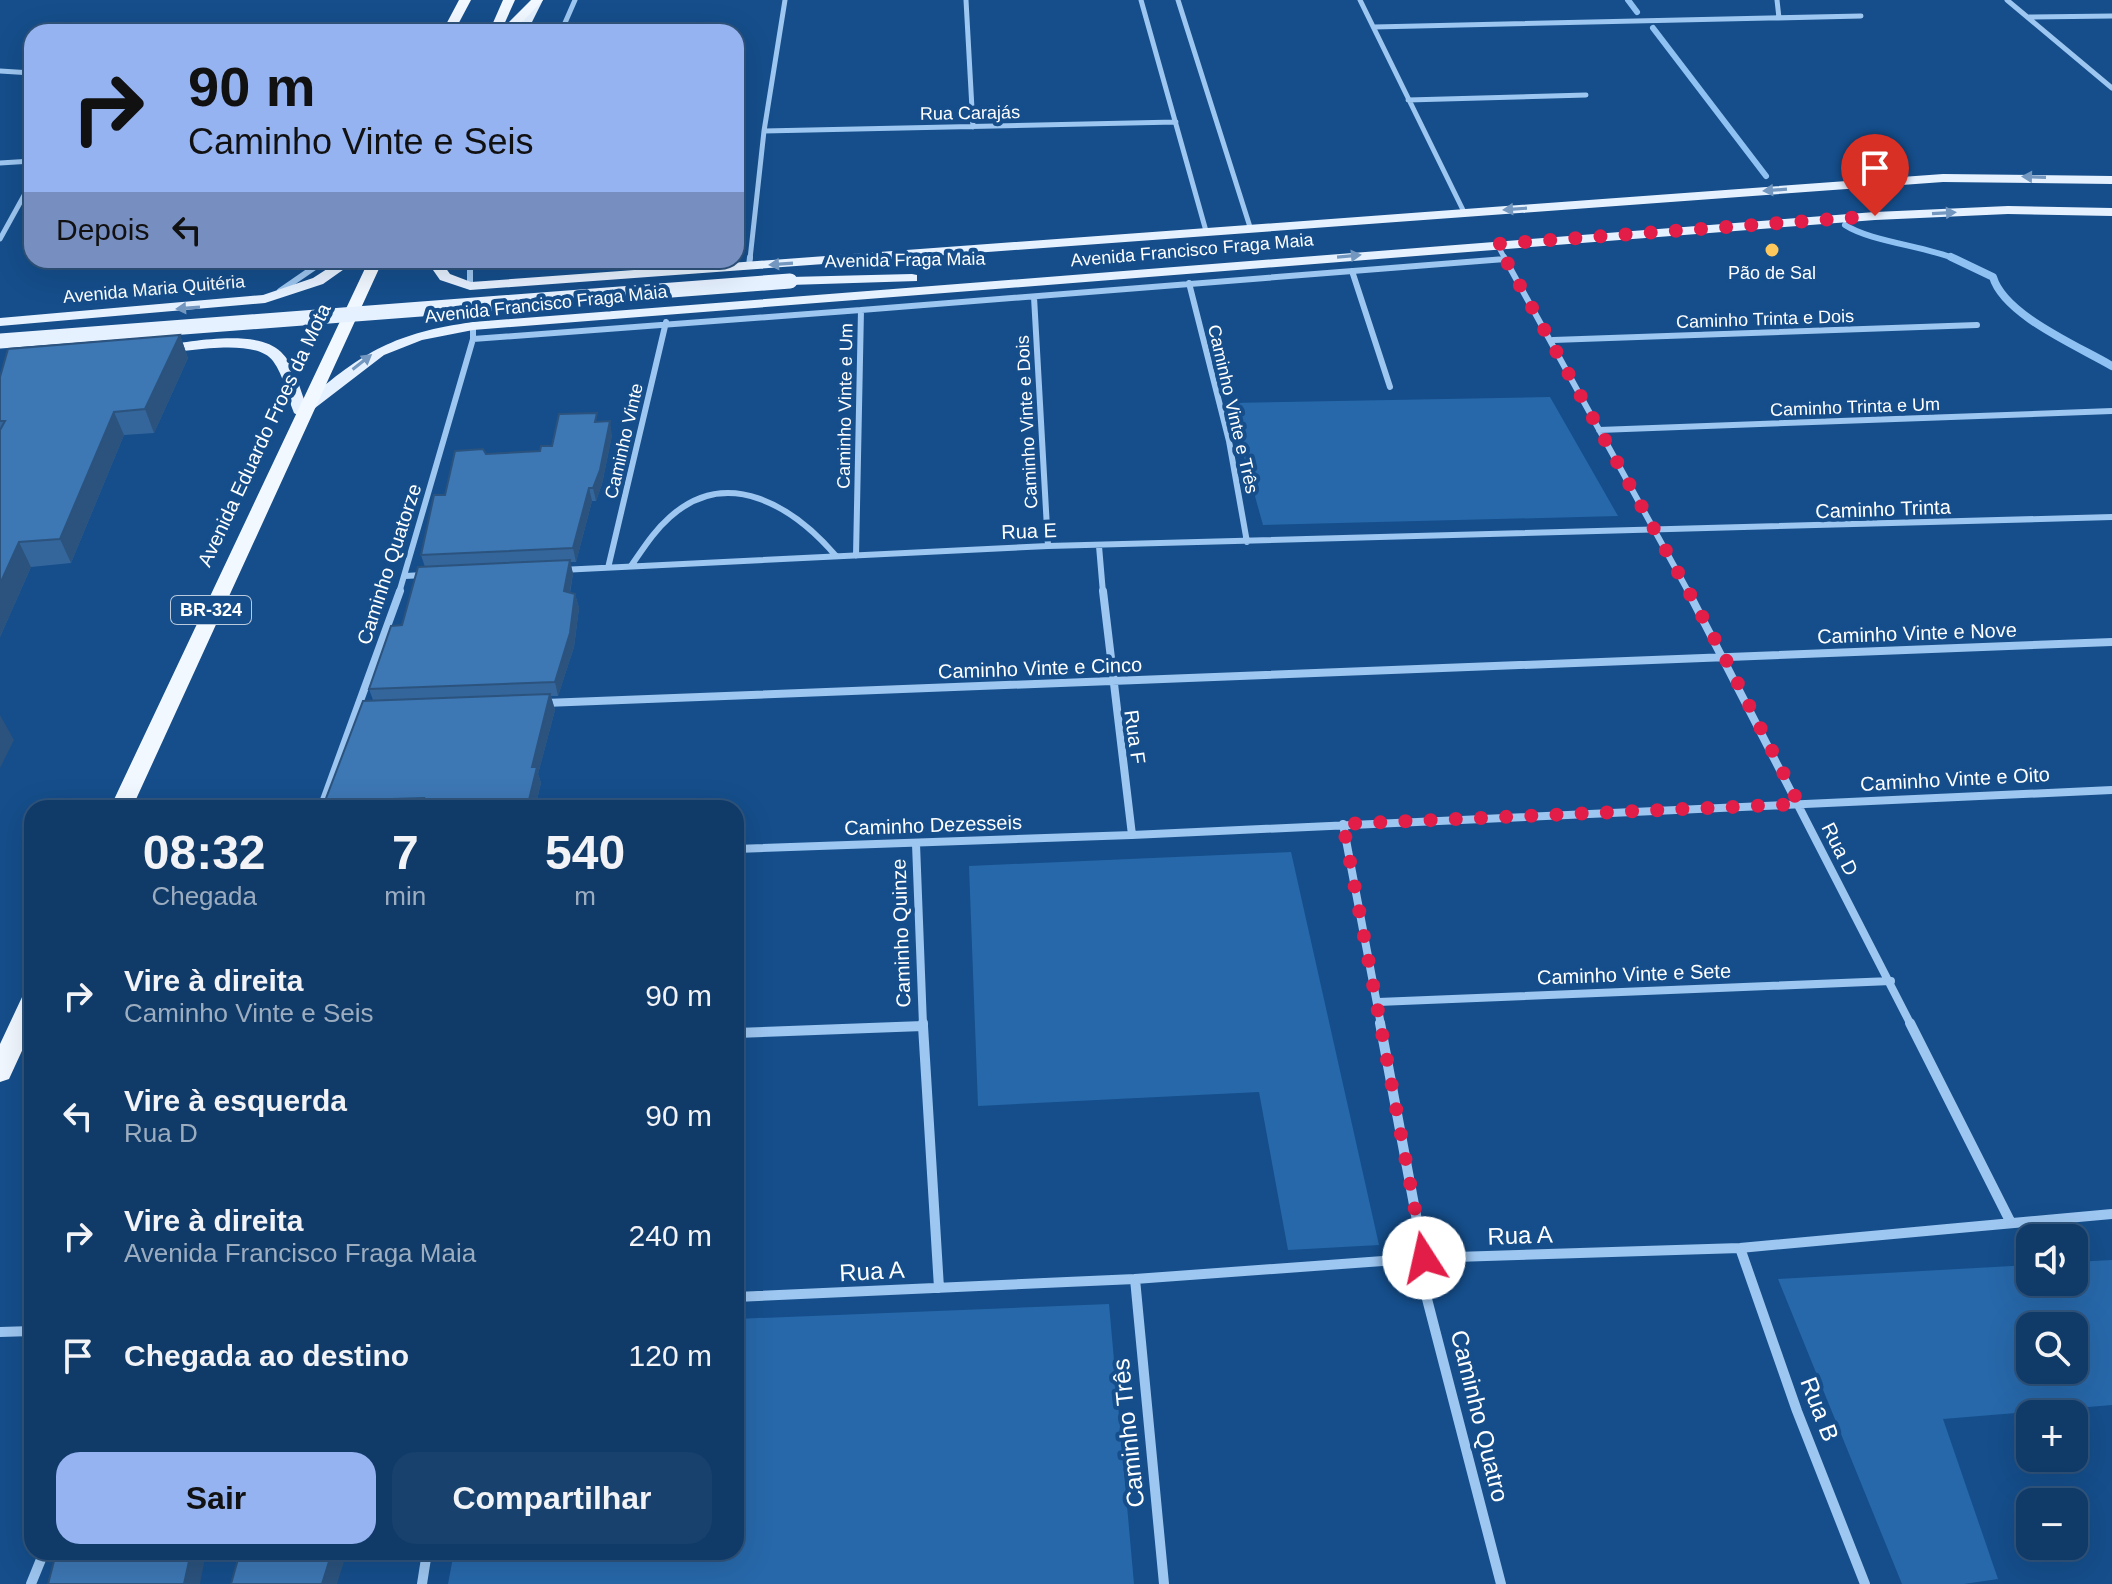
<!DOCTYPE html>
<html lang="pt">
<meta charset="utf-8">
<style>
body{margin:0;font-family:Arial,sans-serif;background:#19416e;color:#f1f3f6;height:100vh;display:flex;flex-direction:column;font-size:30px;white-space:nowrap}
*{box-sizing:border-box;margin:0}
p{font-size:26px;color:#9cadc0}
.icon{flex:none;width:44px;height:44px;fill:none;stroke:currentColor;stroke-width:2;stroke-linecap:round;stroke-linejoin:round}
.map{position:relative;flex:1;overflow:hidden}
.drawer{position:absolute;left:24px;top:800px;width:720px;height:760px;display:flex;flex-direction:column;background:#103a68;border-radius:24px;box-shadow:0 8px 32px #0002,0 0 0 2px #30547c}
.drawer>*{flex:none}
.banner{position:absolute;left:24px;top:24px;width:720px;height:244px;border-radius:24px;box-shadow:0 8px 32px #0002,0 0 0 2px #30547c;background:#95b2f1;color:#111;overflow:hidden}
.buttons{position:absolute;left:2016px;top:1224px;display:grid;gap:16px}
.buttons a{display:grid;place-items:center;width:72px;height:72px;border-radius:16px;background:#103a68;box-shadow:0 8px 32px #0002,0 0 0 2px #30547c;font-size:40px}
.pin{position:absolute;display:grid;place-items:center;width:68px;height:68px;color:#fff;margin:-82px -34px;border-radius:50% 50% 50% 0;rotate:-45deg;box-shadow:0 0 8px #0007}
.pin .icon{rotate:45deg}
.me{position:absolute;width:88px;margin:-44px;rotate:350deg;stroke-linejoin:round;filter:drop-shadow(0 0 6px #0008)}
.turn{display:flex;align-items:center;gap:28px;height:168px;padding:0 32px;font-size:36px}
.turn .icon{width:104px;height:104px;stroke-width:2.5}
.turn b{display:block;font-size:56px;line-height:68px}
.then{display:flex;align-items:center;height:76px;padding:0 32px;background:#0003;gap:16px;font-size:30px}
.eta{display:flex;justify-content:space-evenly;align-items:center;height:136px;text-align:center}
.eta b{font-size:48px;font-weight:800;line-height:56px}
.cta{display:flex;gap:16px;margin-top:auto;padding:16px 32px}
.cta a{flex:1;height:92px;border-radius:24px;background:#95b2f1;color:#111;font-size:32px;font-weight:800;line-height:92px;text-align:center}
.cta a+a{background:#19416e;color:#f1f3f6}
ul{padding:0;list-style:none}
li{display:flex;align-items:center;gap:24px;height:120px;padding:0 32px}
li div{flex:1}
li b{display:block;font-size:30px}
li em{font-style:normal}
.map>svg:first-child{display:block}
.green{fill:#2768aa;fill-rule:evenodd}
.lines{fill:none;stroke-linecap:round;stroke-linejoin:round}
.stream-far1{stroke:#8fc2f3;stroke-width:6}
.stream{stroke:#8fc2f3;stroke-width:8}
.minor-far3{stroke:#9dc6f0;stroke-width:5}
.minor-far2{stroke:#9dc6f0;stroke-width:6}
.minor-far1{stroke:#9dc6f0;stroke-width:8}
.minor{stroke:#9dc6f0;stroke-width:10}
.primary{fill:#e6f1ff;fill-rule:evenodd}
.trunk{fill:#f2f8ff;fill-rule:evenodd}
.primary-bridge{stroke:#e6f1ff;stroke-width:15}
.wall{fill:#34669b}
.shaded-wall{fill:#2b537e}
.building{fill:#3d77b4;stroke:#2b537e;stroke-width:2}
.oneway{fill:#7397bf}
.route{stroke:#e11d48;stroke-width:14;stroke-dasharray:0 25.2}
.poi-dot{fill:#ffc85c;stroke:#154e8b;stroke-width:3}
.labels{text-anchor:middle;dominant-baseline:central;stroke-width:8;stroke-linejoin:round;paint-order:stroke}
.far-street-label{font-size:18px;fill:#fff;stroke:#154e8b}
.far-poi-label{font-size:18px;fill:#fff;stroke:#154e8b}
.shield{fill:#154e8b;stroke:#b9cadc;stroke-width:2}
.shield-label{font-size:18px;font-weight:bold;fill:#fff}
.street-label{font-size:20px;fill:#fff;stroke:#154e8b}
.near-street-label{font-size:24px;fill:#fff;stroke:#154e8b}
</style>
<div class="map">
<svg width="2112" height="1584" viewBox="0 0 2112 1584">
<rect width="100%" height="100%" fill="#154e8b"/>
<path class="green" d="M1550,397L1618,516L1263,525L1229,403Z
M1291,852L1379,1245L1288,1250L1259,1092L978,1106L969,866Z
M2112,1260V1405L1943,1419L1998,1579L1964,1584H1902L1778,1279L2030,1265V1282H2074V1262ZM2030,1326H2074V1370H2030Z
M1109,1304L1134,1584H448L454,1552H736V1319Z"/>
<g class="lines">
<path class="stream-far1" d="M1628,0L1637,12
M1653,28L1766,176
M1845,225C1869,241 1924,246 1956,259"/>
<path class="stream" d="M1951,257L1993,277C2004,315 2078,346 2112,366"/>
<path class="minor-far3" d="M966,0L973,127
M1141,0L1206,231
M1178,0L1250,227
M1360,0L1464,212
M1777,0L1779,18
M2007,0L2112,88
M2029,17L2112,16
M1374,27L1861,16
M561,32L575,0
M0,71L32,73
M1408,100L1586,95
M764,131L1176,122
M0,163L32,161
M0,239L32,181
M1497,244L1505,259
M750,259L764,131L785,0"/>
<path class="minor-far2" d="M1504,257L1689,593
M470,260V286
M749,266L750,257
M1352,271L1390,387
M1189,283L1229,441L1247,542
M280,291L325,260
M1034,297L1048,546
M861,310L1505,259
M473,339L861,310L856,556
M1553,340L1977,325
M1599,430L2112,411
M1099,546L1103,593
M631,566C643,549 654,531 670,517C728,465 794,507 836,556
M608,568L666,322
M561,570L1048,546L2112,517
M405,576L424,575
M399,593L473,339V326"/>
<path class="minor-far1" d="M1103,591L1132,835
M1688,591L1911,1025
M545,703L2112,642
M321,808L400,591
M1343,824L1381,1025
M916,844L923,1025
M736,849L1132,835L2112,790
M1378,1002L1891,981"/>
<path class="minor" d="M1380,1023L1424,1258L1427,1299L1501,1584
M1910,1023L2010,1221
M923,1026L939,1288
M736,1033L923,1026V1023
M1740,1248L1797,1411L1865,1584
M1135,1279L1164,1584
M736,1297L1135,1279L1424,1258L1740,1248L2112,1214
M0,1332L32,1331
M31,1584L44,1552
M422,1584L427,1552"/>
<path class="primary" d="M533,0H543L527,32H517Z
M1943,174L2112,176V184L1943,182L470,290L440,280L426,260H440L450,274L471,282Z
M2008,206L2112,208V216L2008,214L1875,220L473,330L422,340L384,355L302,418L294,413C287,396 284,376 273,361C255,337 186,352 159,354L152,350L159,346C189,342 257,328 281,352C294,364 299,386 305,402C364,351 395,333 473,322L1875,212Z
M341,260H357L323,284L265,303L0,326V318L263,295L313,278Z
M912,274L917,275V281L790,285L783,281L790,277Z"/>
<path class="trunk" d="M459,0H471L454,32H442Z
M503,0H515L502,29L531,0H543L513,32H489Z
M369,260H383L132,808H110Z
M32,992V1029L9,1079L0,1082V1044L23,995Z"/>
<path class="primary-bridge" d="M0,341L790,281"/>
</g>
<path class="wall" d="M180,335L188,358L154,433L124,435L71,563L31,567L0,637V377Z
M598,422L612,435L602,484L596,501H592L576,562H570L573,574L570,593L575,594L579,608L574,647L558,696H551L555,710L538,774L541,783L535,808H327L325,801L373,700L369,689L402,625L425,567L421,555L445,495L486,454L540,451Z"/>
<path class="shaded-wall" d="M180,335L188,358L154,433L145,409Z
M114,412L124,435L71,563L60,539Z
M610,421L612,435L602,484L596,501L593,488Z
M589,488L592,501L576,562L573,548Z
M19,542L31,567L0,637V584Z
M570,560L573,574L567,606L564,591Z
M575,594L579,608L574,647L558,696L555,682Z
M550,694L555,710L538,774L541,783L535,808H527L532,767Z
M0,715L14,740L0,768Z
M191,1552H206L200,1584H184Z
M332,1552H347L337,1584H322Z"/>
<path class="building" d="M180,335L145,409L114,412L60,539L19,542L0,584V430L5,421H0V377L8,349Z
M597,413L595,422L610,421L600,470L593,488H589L573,548L421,555L434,495H445L455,451L483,449L486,454L540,451L541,446H552L559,414Z
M570,560L564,591L575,594L570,633L555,682L369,689L391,626L402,625L418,567Z
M550,694L532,767H537L527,808H421L424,798L325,801L363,701Z
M76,1552H191L184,1584H48L54,1561L74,1559Z
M240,1552H332L322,1584H231Z"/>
<defs><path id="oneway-solid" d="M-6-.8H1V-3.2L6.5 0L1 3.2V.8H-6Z" transform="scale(2)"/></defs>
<g class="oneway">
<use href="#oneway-solid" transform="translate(2034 177) rotate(-178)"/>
<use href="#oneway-solid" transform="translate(1775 190) rotate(176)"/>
<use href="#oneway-solid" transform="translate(1515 209) rotate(176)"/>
<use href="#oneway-solid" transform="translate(1944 213) rotate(-3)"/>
<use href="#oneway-solid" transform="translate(1349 256) rotate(-5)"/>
<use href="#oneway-solid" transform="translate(781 264) rotate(176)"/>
<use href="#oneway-solid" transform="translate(188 308) rotate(176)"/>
<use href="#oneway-solid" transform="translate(362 362) rotate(-38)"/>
</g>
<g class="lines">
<path class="route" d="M1424,1258L1343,824L1799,804L1724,656L1497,244L1875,216"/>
</g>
<circle class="poi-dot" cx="1772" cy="250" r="8"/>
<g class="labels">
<g class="far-street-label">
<text transform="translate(970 113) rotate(-1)">Rua Carajás</text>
<text transform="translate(1192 250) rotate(-5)">Avenida Francisco Fraga Maia</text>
<text transform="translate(905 260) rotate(-1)">Avenida Fraga Maia</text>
<text transform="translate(154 289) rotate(-5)">Avenida Maria Quitéria</text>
<text transform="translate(546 304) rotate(-6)">Avenida Francisco Fraga Maia</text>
<text transform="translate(1765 319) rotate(-2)">Caminho Trinta e Dois</text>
<text transform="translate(845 406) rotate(-89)">Caminho Vinte e Um</text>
<text transform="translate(1855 407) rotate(-2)">Caminho Trinta e Um</text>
<text transform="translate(1233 409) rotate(77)">Caminho Vinte e Três</text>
<text transform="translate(1027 422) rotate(-93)">Caminho Vinte e Dois</text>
<text transform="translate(624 441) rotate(-77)">Caminho Vinte</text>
</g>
<g class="far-poi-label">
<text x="1772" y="273">Pão de Sal</text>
</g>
<rect class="shield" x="171" y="596" width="80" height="28" rx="6"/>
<g class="shield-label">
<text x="211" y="610">BR-324</text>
</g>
<g class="street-label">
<text transform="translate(264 435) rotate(-65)">Avenida Eduardo Froes da Mota</text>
<text transform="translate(1883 509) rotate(-2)">Caminho Trinta</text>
<text transform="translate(1029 531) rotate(-2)">Rua E</text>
<text transform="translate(389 564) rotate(-72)">Caminho Quatorze</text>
<text transform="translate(1917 633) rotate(-2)">Caminho Vinte e Nove</text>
<text transform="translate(1040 668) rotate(-2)">Caminho Vinte e Cinco</text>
<text transform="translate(1135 737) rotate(82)">Rua F</text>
<text transform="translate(1955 779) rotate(-3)">Caminho Vinte e Oito</text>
<text transform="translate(933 825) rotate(-2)">Caminho Dezesseis</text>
<text transform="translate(1840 849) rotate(63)">Rua D</text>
<text transform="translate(901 933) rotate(-92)">Caminho Quinze</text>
<text transform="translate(1634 974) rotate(-2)">Caminho Vinte e Sete</text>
</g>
<g class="near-street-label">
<text transform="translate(1520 1235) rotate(-2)">Rua A</text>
<text transform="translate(872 1271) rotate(-3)">Rua A</text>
<text transform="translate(1820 1409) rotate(69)">Rua B</text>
<text transform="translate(1480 1416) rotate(76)">Caminho Quatro</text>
<text transform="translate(1128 1433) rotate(-96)">Caminho Três</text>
</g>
</g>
</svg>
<div class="buttons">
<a><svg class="icon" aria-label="sound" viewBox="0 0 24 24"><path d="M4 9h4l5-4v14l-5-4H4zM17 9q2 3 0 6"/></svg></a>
<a><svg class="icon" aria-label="search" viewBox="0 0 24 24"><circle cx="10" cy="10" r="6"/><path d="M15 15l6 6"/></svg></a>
<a>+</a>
<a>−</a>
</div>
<div class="pin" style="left:1875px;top:216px;background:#d93025"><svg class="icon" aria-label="arrive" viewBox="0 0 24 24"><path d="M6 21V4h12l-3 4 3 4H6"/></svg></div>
<svg class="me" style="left:1424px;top:1258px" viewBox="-20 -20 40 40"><circle r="19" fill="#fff"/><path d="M0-13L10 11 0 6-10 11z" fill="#e11d48"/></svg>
<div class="banner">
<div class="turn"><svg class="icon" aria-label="right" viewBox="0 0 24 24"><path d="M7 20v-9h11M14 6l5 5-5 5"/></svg><div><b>90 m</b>Caminho Vinte e Seis</div></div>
<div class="then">Depois<svg class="icon" aria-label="left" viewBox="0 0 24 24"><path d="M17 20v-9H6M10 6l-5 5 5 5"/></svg></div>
</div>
<section class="drawer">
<div class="eta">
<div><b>08:32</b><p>Chegada</p></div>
<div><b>7</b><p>min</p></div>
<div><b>540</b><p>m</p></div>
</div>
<ul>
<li><svg class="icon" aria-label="right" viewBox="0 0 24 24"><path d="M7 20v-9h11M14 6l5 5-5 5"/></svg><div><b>Vire à direita</b><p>Caminho Vinte e Seis</p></div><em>90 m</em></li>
<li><svg class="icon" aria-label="left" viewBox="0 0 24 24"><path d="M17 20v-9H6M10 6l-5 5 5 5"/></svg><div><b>Vire à esquerda</b><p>Rua D</p></div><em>90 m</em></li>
<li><svg class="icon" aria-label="right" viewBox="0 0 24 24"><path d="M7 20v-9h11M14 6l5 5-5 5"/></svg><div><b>Vire à direita</b><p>Avenida Francisco Fraga Maia</p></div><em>240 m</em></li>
<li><svg class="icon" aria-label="arrive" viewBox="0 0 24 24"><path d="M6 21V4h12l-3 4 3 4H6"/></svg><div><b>Chegada ao destino</b></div><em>120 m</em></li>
</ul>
<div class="cta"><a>Sair</a><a>Compartilhar</a></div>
</section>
</div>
